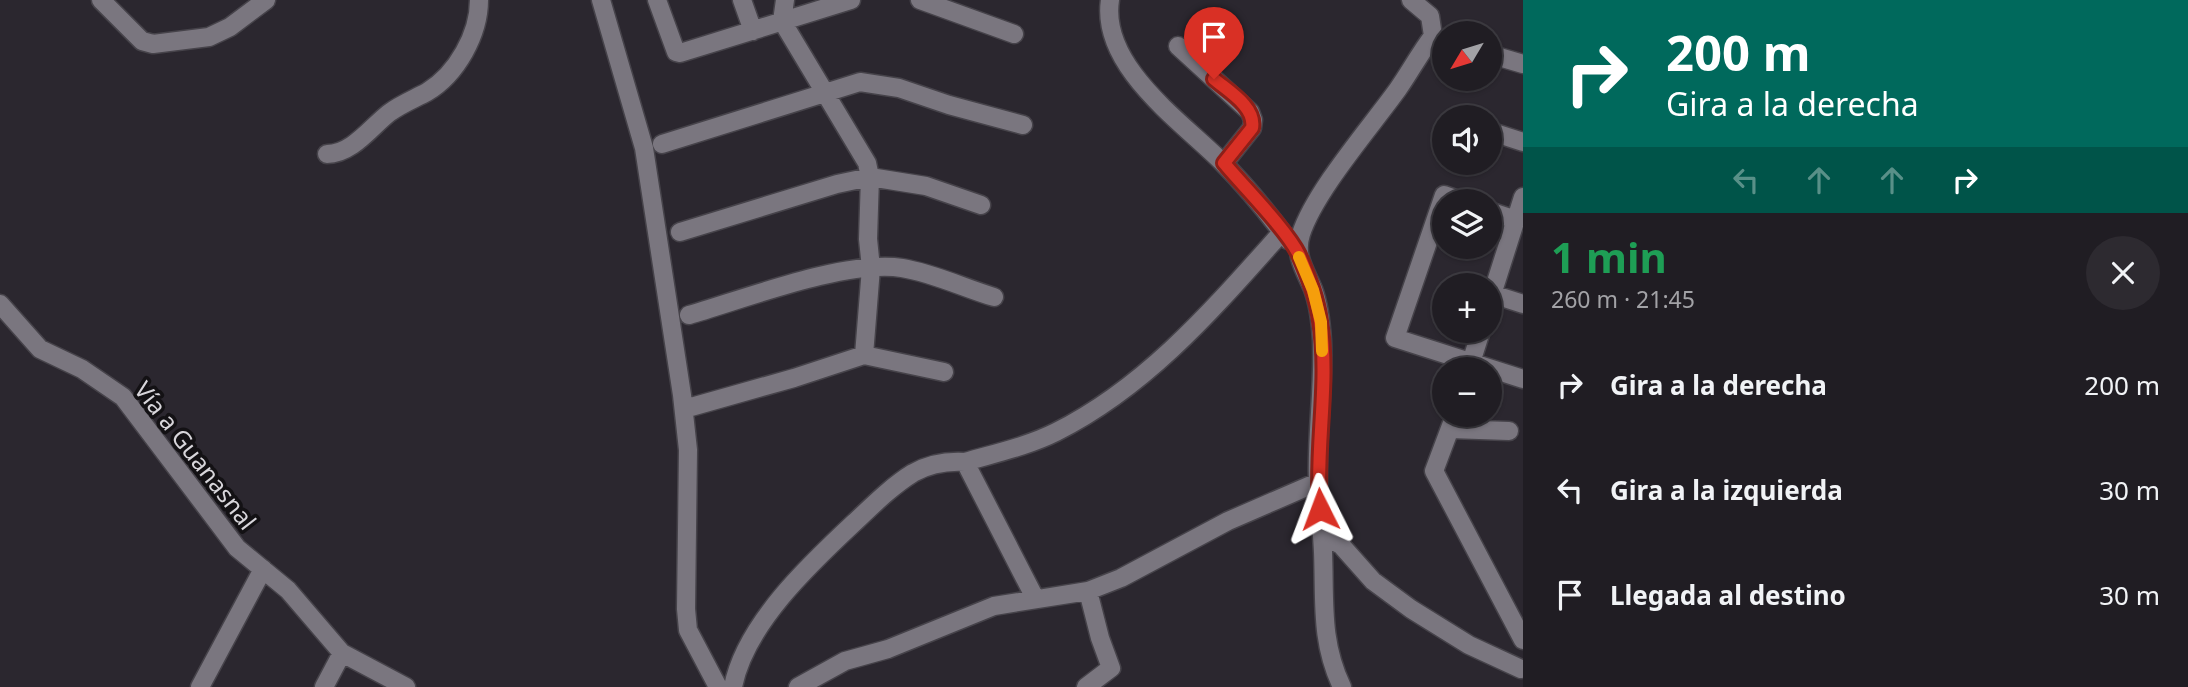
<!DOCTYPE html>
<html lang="es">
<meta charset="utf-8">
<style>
body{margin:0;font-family:"Noto Sans",sans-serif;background:#2d2a30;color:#f1f3f6;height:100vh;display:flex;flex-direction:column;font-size:26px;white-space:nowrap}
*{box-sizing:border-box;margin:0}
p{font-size:23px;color:#a2a2a6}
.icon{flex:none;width:38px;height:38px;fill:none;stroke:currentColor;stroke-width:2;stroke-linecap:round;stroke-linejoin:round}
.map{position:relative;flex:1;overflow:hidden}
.drawer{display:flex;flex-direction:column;background:#201d23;width:665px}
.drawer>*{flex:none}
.banner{background:#00695c;color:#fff;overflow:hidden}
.needle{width:46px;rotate:232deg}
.fabs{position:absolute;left:1432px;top:21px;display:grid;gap:14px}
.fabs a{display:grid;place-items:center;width:70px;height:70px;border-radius:50%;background:#201d23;box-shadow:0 2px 5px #0004,0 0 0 2px #3d3b41;font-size:35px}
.pin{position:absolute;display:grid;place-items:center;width:60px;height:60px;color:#fff;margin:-72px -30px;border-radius:50% 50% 50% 0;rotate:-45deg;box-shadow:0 0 7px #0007}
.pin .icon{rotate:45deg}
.me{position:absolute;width:77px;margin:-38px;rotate:357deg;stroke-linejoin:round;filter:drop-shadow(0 0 5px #0008)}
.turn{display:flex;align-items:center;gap:24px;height:147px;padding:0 28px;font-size:32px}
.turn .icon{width:91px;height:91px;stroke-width:2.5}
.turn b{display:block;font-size:49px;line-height:60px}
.lanes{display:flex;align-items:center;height:66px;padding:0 28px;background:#0003;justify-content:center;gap:35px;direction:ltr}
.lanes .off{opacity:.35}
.round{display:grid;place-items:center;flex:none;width:74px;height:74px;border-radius:37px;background:#2d2a30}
.headline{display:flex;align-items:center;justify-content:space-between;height:119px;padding:0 28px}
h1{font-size:42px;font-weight:700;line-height:52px;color:#1e9e55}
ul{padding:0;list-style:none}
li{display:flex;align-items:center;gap:21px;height:105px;padding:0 28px}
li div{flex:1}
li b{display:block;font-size:26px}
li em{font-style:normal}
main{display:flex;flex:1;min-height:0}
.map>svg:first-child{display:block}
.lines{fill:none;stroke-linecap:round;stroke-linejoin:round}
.minor-casing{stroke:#46434a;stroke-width:21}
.minor{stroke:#7a767f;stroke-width:18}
.route-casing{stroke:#8d1f18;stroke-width:18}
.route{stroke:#d93025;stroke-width:12}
.slow{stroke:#f59e0b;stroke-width:12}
.labels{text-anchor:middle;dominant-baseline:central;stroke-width:7;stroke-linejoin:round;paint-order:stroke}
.street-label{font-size:24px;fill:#d8d6db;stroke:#131114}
</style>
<main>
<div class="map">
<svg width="1523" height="687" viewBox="0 0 1523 687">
<rect width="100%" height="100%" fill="#2b272f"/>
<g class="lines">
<defs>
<path id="minor" d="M101,0L142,41L153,44L209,37L230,27L266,0
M601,0L644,148L682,395L688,450L686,609L688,630L718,687
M657,0L676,52L680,53L851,0
M742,0L753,31
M785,0L782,21L867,163L870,177L868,239L871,268L864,355
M920,0L1014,34
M1110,0C1100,66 1181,121 1222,162C1245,185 1268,213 1288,240
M1411,0L1430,16L1433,36
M1178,46L1250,112L1253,120L1252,128L1224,163
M1489,54L1523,64
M1489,131L1523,142
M662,144L860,82L899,88L949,105L1023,125
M327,154C352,154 371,127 389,113C401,104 414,99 427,92C457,74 479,34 479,0
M1461,201L1444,195L1395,338L1523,379
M1489,211L1516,220
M680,232L837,184L870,177L926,186L981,205
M1492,294L1523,304
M0,304L40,349L82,369L123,397L237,548L288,590L342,653L406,687
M1489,304L1523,197
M689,315C744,299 848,259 902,268C933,273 964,288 994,297
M1469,369L1481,331
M684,409L794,378L864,355L944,372
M1455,415L1434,471L1523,640
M1450,429L1509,431
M965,462C996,453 1028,446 1056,432C1148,386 1215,307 1282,232
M1322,535L1341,545L1373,581L1411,609L1469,645L1521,669
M200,687L263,569
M324,687L342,653
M733,687C745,624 811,563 856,521C874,504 892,486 913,473C929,464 948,461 965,462L1035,598
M798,687L845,661L888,649L994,606L1088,591L1121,578L1228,521L1318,482
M1086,687L1111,668L1100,638L1088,591
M1342,687C1320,641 1325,601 1323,552C1322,529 1319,507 1318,484C1316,436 1324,389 1322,341C1321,324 1319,305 1313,289C1305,270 1294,256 1301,234C1315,191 1370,128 1398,89C1410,72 1420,53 1433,36L1444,40"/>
</defs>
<use href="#minor" class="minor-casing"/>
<use href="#minor" class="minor"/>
</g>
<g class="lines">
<defs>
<path id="route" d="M1214,79C1228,91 1256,107 1252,128L1224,163C1243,186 1287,230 1299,255C1308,276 1317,298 1320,321C1330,383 1315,447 1320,509"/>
</defs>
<use href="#route" class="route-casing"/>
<use href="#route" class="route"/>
<path class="slow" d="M1299,257L1313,290L1321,322L1322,351"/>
</g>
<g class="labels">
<g class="street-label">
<text transform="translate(196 455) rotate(52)">Vía a Guanasnal</text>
</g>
</g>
</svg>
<div class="fabs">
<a><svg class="needle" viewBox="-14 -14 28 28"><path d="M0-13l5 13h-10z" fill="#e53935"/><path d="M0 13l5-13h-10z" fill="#a2a2a6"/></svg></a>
<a><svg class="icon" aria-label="sound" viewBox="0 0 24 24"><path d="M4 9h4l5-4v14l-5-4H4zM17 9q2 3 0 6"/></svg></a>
<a><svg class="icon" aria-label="layers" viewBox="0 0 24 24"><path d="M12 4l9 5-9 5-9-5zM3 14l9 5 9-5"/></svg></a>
<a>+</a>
<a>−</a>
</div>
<div class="pin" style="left:1214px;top:79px;background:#d93025"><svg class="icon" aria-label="arrive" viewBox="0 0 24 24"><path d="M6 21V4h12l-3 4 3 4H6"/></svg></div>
<svg class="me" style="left:1320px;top:509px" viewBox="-20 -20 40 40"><path d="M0-17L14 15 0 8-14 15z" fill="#d93025" stroke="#fff" stroke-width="4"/></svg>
</div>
<section class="drawer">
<div class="banner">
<div class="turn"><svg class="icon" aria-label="right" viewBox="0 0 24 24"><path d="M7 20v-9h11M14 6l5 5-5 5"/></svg><div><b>200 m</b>Gira a la derecha</div></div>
<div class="lanes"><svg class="icon off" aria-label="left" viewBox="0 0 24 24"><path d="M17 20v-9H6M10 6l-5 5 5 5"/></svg><svg class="icon off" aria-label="ahead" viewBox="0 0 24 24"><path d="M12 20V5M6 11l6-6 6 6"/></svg><svg class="icon off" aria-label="ahead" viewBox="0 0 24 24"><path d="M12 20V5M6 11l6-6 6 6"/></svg><svg class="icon" aria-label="right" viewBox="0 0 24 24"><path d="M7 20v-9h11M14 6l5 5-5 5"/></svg></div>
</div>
<div class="headline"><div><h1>1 min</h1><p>260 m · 21:45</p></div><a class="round"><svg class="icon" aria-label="close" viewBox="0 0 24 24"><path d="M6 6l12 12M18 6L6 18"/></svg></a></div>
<ul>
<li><svg class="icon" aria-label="right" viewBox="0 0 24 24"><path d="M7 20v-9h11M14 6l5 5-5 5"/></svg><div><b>Gira a la derecha</b></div><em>200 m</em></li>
<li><svg class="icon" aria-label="left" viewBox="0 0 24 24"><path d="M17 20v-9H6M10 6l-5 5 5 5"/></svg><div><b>Gira a la izquierda</b></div><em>30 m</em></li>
<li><svg class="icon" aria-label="arrive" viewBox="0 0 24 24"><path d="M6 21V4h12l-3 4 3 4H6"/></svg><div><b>Llegada al destino</b></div><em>30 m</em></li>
</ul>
</section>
</main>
